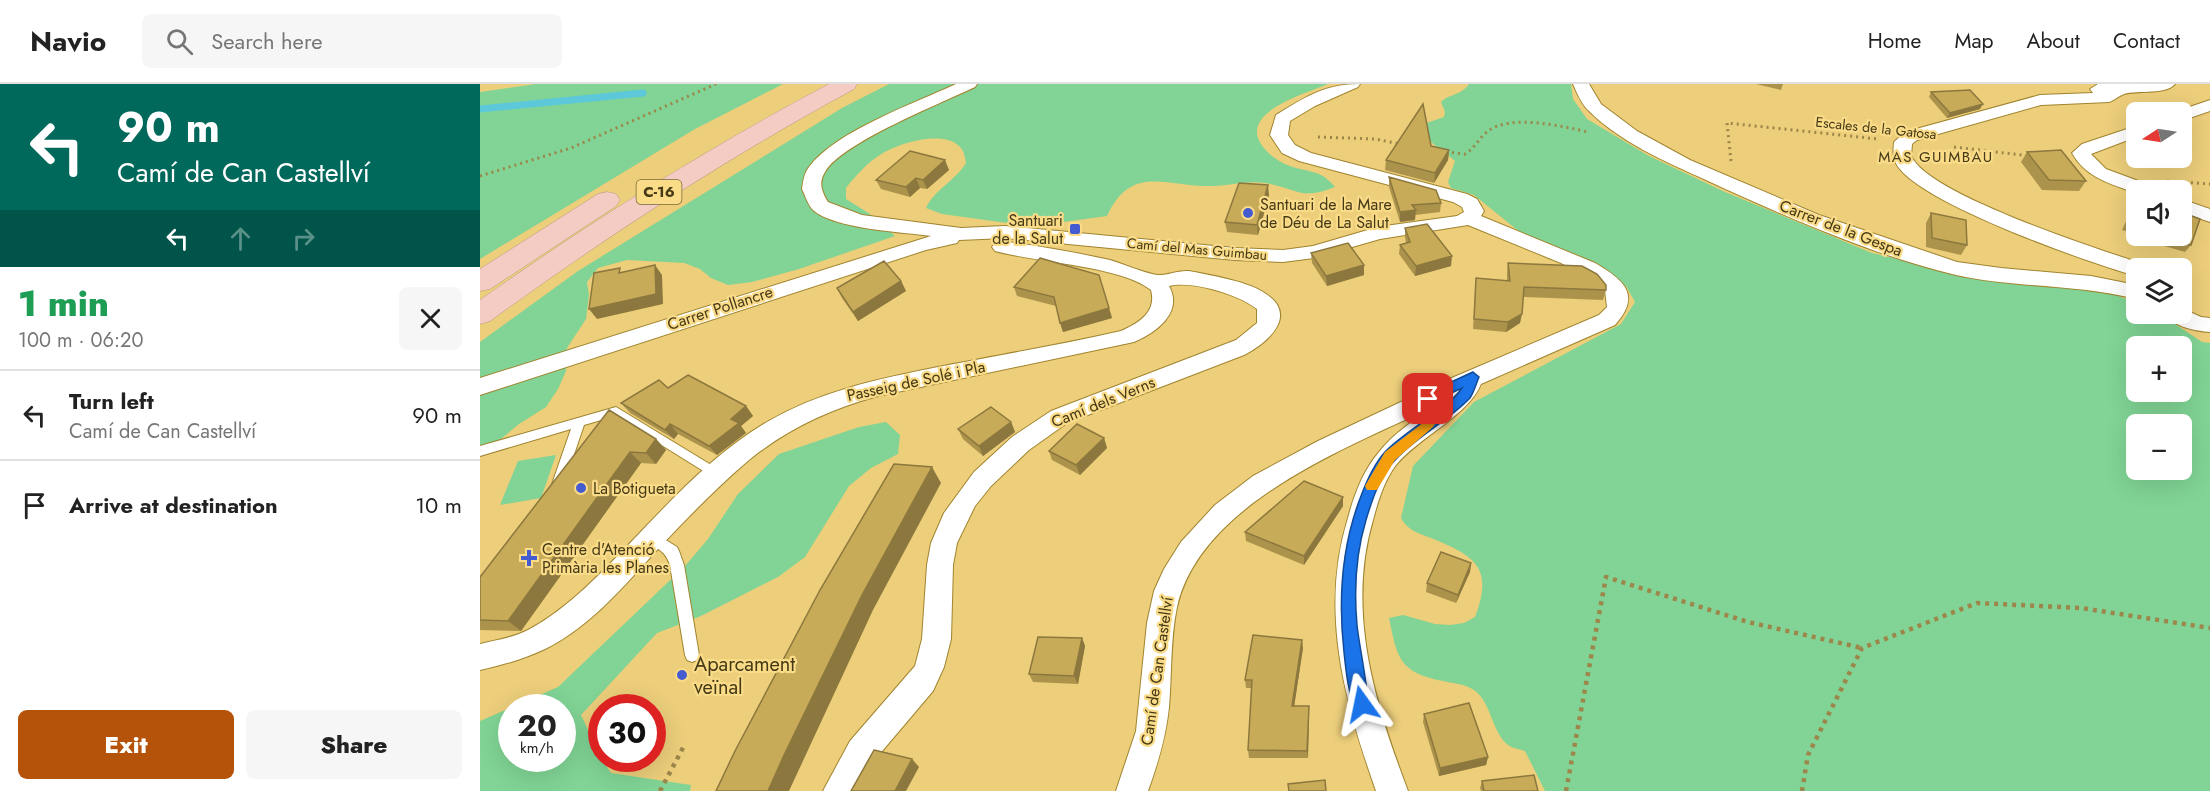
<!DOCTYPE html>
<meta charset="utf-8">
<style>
body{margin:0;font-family:Jost,sans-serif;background:#f6f6f6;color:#222;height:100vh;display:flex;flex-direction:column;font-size:22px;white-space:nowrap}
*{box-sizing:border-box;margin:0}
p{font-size:20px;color:#767676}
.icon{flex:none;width:33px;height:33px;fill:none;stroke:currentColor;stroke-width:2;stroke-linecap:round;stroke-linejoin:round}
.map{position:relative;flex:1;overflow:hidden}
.sheet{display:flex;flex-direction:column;background:#fff;width:480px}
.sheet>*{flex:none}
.hud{background:#00695c;color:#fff;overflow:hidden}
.needle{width:39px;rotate:258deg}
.tools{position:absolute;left:1646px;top:18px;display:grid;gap:12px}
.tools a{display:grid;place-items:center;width:66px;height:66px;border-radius:9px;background:#fff;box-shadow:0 6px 24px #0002;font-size:30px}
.speed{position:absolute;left:18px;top:610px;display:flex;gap:12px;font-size:30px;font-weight:700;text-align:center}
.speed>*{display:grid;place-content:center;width:78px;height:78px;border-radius:50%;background:#fff;box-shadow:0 6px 24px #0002;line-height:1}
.speed small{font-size:15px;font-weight:400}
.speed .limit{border:9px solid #d22;background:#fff;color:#111}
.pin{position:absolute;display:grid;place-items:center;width:51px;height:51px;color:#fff;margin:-26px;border-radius:12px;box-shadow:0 3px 9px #0006}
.me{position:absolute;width:66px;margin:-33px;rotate:348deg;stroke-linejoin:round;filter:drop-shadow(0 0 4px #0008)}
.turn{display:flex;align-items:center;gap:21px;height:126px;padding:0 18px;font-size:27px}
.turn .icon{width:78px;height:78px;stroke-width:2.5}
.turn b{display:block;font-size:42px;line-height:51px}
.lanes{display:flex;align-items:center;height:57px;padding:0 18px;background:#0003;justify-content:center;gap:30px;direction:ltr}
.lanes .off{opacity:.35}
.round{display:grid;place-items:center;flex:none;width:63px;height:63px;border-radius:9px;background:#f6f6f6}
.headline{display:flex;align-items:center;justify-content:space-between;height:102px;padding:0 18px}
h1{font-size:36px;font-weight:800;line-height:45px;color:#1e9e55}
.action{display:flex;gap:12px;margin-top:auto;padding:12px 18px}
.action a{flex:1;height:69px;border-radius:9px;background:#b45309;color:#fff;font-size:24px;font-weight:800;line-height:69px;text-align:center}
.action a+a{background:#f6f6f6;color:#222}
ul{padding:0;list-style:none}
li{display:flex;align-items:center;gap:18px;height:90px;padding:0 18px;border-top:2px solid #e0e0e0}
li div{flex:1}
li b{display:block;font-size:22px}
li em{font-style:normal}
header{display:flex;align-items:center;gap:36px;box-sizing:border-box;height:84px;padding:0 30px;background:#fff;border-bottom:2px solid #e0e0e0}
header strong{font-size:28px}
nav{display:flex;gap:33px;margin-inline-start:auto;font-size:21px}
.search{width:420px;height:54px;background:#f6f6f6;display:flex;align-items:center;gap:15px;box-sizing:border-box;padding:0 21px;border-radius:9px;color:#767676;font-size:22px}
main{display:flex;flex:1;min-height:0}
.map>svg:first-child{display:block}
.green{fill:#81d495;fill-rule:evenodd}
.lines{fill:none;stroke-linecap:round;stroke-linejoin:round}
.stream{stroke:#5cc8da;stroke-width:7}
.lane-casing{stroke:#a0842e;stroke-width:2}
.street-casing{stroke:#a0842e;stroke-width:2}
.highway-casing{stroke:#b79987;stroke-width:1}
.path-far1{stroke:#9c864a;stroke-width:3;stroke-dasharray:2 4;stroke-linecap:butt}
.path{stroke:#9c864a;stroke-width:4.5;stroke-dasharray:4 5;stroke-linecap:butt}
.lane{fill:#fff;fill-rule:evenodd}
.street{fill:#fff;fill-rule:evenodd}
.highway{fill:#f4ccc4;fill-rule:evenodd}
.wall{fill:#ac934c}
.shaded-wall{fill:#8c783e}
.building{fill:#c8ab58;stroke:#8c783e;stroke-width:1.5}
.route{fill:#1a73e8;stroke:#114b97;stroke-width:1.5}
.slow{fill:#f59e0b}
.poi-dot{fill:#455cd0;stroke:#f9db88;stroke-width:2}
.labels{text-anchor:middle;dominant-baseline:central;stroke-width:4.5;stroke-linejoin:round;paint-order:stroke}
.far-street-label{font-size:14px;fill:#453916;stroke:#f9db88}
.far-neighbourhood-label{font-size:15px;letter-spacing:1.5px;fill:#453916;stroke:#f9db88}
.shield{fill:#f9db88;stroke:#7b6a38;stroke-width:1.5}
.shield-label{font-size:15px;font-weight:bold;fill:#453916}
.poi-label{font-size:16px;fill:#453916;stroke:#f9db88;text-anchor:start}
.street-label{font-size:16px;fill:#453916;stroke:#f9db88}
.near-poi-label{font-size:20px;fill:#453916;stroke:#f9db88;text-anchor:start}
</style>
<header>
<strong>Navio</strong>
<div class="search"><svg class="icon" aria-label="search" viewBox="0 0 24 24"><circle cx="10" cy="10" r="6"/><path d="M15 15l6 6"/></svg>Search here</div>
<nav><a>Home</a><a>Map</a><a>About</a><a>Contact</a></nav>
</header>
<main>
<section class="sheet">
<div class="hud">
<div class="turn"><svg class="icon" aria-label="left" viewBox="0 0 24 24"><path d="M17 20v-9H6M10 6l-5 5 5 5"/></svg><div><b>90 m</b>Camí de Can Castellví</div></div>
<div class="lanes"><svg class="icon" aria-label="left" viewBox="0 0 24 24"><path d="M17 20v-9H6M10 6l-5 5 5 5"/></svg><svg class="icon off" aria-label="ahead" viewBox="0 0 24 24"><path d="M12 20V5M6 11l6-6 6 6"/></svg><svg class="icon off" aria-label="right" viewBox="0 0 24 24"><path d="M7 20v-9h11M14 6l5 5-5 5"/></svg></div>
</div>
<div class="headline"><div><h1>1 min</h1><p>100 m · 06:20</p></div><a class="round"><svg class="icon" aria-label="close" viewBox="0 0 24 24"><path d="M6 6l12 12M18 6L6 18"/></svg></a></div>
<ul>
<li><svg class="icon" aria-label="left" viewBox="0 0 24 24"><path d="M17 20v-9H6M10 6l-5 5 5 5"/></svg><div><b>Turn left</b><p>Camí de Can Castellví</p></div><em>90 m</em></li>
<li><svg class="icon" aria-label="arrive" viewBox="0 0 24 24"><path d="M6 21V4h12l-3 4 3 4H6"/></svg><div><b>Arrive at destination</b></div><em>10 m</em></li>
</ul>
<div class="action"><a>Exit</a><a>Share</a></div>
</section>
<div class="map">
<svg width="1730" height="707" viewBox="0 0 1730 707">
<rect width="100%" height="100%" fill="#ecce7b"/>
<path class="green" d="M56,0H303L215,45L0,175V8Z
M409,0H848C828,9 760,27 781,60C787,70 799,78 810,82C830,89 840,85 855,103C820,117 817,104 785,99C767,96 747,102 730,102C684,102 651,80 627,132L562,141H541L462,130L446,124C455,105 475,97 486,79C485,73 484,66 479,62C463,46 420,59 403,69C388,78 377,90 366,104V115L390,130L415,152L319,185L272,198L248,201L231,194L220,185L204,179L147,176L118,184L107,198L109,211L106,235L87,264L86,287L78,305L66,323L39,340L0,372V258L98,187L362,24Z
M989,0H1091L1093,15L1107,35L1169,72L1245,108L1392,169L1475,188L1631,209L1656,219V230H1680L1722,258L1730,259V707H1065L1045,667C1039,665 1032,664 1028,661C1011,647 1012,619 994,606C985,600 972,599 963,597C919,589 917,573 909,534L923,531L955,540L970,541L984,539L995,533C1014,483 995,472 951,454C938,449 927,446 921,434L933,382L994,318L1141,240L1155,218L1146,202L1117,184L1041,149L994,111L971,104L968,98L975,77L951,58L942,56L941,41L964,33L965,28L961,18C969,10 982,11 989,0ZM1656,262H1701V308H1656ZM1656,340H1701V386H1656Z
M406,338L420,351L418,370L391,384L369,402L325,473L298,493L221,532L177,549L101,631L122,675L131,689L211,701L210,707H0V637L78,603L205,482L228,455L258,410L299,370L379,343ZM32,624H82V675H32Z
M76,371L61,414L20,421L38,377Z"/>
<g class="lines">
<path class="stream" d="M0,25L163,9"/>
<defs>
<path id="lane" d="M136,323L241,387L243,390L241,393H233L135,332L104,341L84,400L82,404H74L72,400L91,345L0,372V362Z
M173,448L197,463L199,467L204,481L219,571L217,576L212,578L207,576L205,571L190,481C184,463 175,467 166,453L168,449Z"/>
<path id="street" d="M476,0H497L495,3C462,19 361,59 345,88C338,99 342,108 348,118L382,131L481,144L525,142L755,164L803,166L833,162L898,143L977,132L984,128L982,123L973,118L819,77L802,69L790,51L796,31C825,13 845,0 880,0L878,3L835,22L810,37L808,51L815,61L831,69L987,110L997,115L1004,127L1001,132L1115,179C1144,196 1162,211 1135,241L1001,300C989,331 939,353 916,381C904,397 898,417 893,436C866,528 895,620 928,707H896C865,619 839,527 868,434C874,411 883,387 899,368C913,350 933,337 951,324C866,364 720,420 697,523C690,556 692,590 689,623C686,653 678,679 668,707H636L656,647L667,539L674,507L684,485L701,458L735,421L773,392L838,357L974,293L1119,231L1127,223L1125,206L1116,198L1081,179L988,141L900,155L834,174L803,178L755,176L525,154L479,156L477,159L446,166L0,311V294L451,152C423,148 354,145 333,126C328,121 325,111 322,105C323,98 324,89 329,83C356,47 435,19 476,0Z
M1093,0H1109L1121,20L1157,47L1210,76L1339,131L1477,178L1521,184L1611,192L1656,201V215C1597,200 1535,204 1476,191C1395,172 1302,131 1226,96C1186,78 1140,58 1109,27C1102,21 1097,9 1093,0Z
M1618,0H1695C1685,12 1652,5 1642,11C1637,13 1635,16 1629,18L1561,21L1437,56L1432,60L1431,72C1449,111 1618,165 1663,180L1666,184H1656V192C1607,178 1448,122 1419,84C1413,76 1413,68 1414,58L1425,48L1560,11L1613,9L1610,5Z
M1730,16V27L1701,37V28H1695Z
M1656,42V53L1611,70L1626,85L1672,102L1674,106H1656V109C1631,100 1606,94 1592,69L1602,60Z
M1701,115L1730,125V138L1701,128Z
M522,157C558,162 594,168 630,176C643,180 665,189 677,191C686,192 698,186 709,187C729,191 766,197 783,208C820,230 789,258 764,271L587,339L549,366L511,402L495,422L477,459L473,481L471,555L464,583L453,607L392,679L376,707H343L370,657L435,582L442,555L447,481L451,459L464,429L494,388L532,353L571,327L756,256L777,239V225C760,211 712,196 689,202C704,229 675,249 654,258L398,312C350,325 307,345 269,376C236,404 206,435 177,466C144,502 110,543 65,565C44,575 23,581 0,586V560C16,556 33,554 48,546C89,524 122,488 154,455C194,413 236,368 287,338C340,307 398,295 458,283C519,271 580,261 641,247C659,239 677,228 671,206C642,182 554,178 515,167L512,163L515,159Z
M1701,224L1721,233L1730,234V248C1716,247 1693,243 1687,230H1701Z"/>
<path id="highway" d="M349,0H377L374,5C247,74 127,152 10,237L0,240V216C112,137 228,64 349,0Z
M127,108L136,110L140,116L136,122L10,205L0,207V185L118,110Z"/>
</defs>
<use href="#lane" class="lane-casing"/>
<use href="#street" class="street-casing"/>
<use href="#highway" class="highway-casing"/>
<path class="path-far1" d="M838,53L895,55L920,60
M1474,63L1550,72
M966,68L985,70C995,64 999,54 1008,47C1031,30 1082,42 1108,48
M1251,77L1247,39L1398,55
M0,92L91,64L236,0
M1687,97L1730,100"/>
<path class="path" d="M180,707L205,660
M1086,707L1126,493L1268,538L1382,564
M1322,707L1328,671L1382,564L1497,519L1601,524L1730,544"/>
<use href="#lane" class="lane"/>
<use href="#street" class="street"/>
<use href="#highway" class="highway"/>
</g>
<path class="wall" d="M1276,0H1303L1301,6Z
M1451,8L1500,25L1467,34L1449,13Z
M951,62L969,66L968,76L954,99L905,86L906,76Z
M1547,68L1606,97L1599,107L1562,106L1541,78Z
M469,86L447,105L440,104L430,113L401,105L396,96Z
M909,93L961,119L960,128L935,131V136L920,138L909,103Z
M789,111L778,151L747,148L745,138Z
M1656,118V150L1642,146L1653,122Z
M1451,129L1487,161L1481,171L1446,163V139Z
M925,144L971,182L935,192L919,170L920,161L926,159L925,153Z
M1658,152H1701L1711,161L1705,168L1657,154Z
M831,169L884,191L847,202L832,179Z
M1028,179L1126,206L1123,216L1043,213L1040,239L1026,248L993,245L996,194L1027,197V188Z
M421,197L426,207L378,237L362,214L357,204Z
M534,203L629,224L632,234L583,248L576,222L537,212Z
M188,304L266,322L273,332L261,342L266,349L237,371L198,350L194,355L150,329L141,319Z
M129,326L176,355L186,366L176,380L161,379L41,547L0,546V493Z
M531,338L535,348L503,372L483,355L478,345Z
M624,354L627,364L600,391L572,376L569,367Z
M863,413V422L824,481L766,457L765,448Z
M991,479L990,488L976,519L946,508L947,499Z
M602,554L605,562L598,600L553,598L549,590Z
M823,564L814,622H829L828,674H769L768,666L772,604H766L765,596Z
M944,630L1008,673L1006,681L959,692L943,638Z
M1002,697L1058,707H1001L1000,704Z"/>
<path class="shaded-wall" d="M1503,20L1500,25L1467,34L1470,29Z
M969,66L968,76L954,99L955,89Z
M465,76L469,86L447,105L443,96Z
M436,94L440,104L430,113L426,103Z
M788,101L789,111L778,151L777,141Z
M936,126L935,136L920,138V128Z
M972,172L971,182L935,192L936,182Z
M175,181L182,191L183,220L117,235L109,225Z
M884,181V191L847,202L846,192Z
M421,197L426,207L378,237L373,228Z
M629,224L632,234L583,248L580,239Z
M1042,230L1040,239L1026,248L1028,238Z
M266,322L273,332L261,342L266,349L237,371L229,362L251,335Z
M531,338L535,348L503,372L499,362Z
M190,340L198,350L194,355L185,346Z
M624,354L627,364L600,391L596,381Z
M176,355L186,366L176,380L166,369Z
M150,368L161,379L41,547L28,537Z
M452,383L461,399L393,526L309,707H288L305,669L382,511Z
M863,413V422L824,481V472Z
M991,479L990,488L976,519L978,511Z
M602,554L605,562L598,600L594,592Z
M822,556L823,564L813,630L812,622Z
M829,622V630L828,674L827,667Z
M1008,673L1006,681L959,692L960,684Z
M432,675L439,683L426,707H415Z"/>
<path class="building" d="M1490,6L1503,20L1470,29L1451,8Z
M943,20L951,62L969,66L955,89L906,76Z
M1581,66L1606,97L1569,96L1547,68Z
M430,67L465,76L443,96L436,94L426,103L396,96Z
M909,93L956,106L961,119L932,121L936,126L920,128Z
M759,99L788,101L777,141L745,138Z
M1656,121V141L1648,138Z
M1701,128L1720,135L1711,161L1681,152H1701Z
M1451,129L1486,136L1487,161L1452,154Z
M947,140L972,172L936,182L920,161L930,158L925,144Z
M868,159L884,181L846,192L831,169Z
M560,174L619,191L629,224L580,239L574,213L534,203Z
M404,177L421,197L373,228L357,204Z
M1028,179L1102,182L1117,190L1126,201V206L1044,203L1042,230L1028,238L994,235L996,194L1030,197Z
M175,181L176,210L109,225L114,189L140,184L139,189Z
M208,291L266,322L251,335L259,339L229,362L190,340L185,346L141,319L179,296L188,304Z
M511,323L531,338L499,362L478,345Z
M129,326L176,355L166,369L150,368L28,537L0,536V493Z
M597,340L624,354L596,381L569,367Z
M414,380L452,383L382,511L305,669L288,707H236L255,667L340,506Z
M824,397L863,413L824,472L765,448Z
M961,468L991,479L978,511L947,499Z
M773,551L822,556L812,622H829L827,667L768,666L772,596H765Z
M558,553L602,554L594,592L549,590Z
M989,619L1008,673L960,684L944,630Z
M394,666L432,675L415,707H371Z
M1054,691L1058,707H1004L1002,697Z
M845,696L846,707H809L808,700Z"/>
<path class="route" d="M993,288L999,293C996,300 994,308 990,314C968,337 937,352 916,375C900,391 892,416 886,436C876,469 874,507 877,541C878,555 891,619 888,626L882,628L876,626C868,609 866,587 864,568C858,514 861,463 881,412C887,396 894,380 905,368C923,348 969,324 982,304L948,320L943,318L941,315L943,311Z"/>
<path class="slow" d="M948,335L955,340L953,343L915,376L897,406H887L885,402L905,368Z"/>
<g class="poi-dot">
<circle cx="768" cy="129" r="6"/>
<rect x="589" y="139" width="12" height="12" rx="3"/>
<circle cx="101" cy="404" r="6"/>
<path d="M46 465h6v6h6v6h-6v6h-6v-6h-6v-6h6z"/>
<circle cx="202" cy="591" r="6"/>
</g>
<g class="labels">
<g class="far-street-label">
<text transform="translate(1396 44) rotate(6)">Escales de la Gatosa</text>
<text transform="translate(717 165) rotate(5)">Camí del Mas Guimbau</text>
</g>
<g class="far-neighbourhood-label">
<text x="1456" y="73">MAS GUIMBAU</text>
</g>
<rect class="shield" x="156.5" y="96" width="45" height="24" rx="4.5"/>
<g class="shield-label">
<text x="179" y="108">C-16</text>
</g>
<g class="poi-label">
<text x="780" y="120">Santuari de la Mare<tspan x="780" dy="18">de Déu de La Salut</tspan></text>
<text x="583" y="136" text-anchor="end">Santuari<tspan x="583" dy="18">de la Salut</tspan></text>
<text x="113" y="404">La Botigueta</text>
<text x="62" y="465">Centre d'Atenció<tspan x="62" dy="18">Primària les Planes</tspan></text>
</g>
<g class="street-label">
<text transform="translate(1361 144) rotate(21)">Carrer de la Gespa</text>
<text transform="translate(240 224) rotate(-18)">Carrer Pollancre</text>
<text transform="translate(436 297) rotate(-12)">Passeig de Solé i Pla</text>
<text transform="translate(623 318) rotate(-22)">Camí dels Verns</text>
<text transform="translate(677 587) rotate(-82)">Camí de Can Castellví</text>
</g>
<g class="near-poi-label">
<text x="214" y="580">Aparcament<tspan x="214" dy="23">veïnal</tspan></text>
</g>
</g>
</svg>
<div class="tools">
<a><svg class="needle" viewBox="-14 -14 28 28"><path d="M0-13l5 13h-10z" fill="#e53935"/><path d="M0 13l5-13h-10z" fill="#767676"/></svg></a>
<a><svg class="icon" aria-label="sound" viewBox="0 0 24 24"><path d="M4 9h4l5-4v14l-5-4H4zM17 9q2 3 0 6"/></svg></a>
<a><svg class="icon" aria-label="layers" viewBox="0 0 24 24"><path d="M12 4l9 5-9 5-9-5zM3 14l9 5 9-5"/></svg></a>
<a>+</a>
<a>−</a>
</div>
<div class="speed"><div>20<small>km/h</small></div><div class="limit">30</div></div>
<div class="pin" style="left:948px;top:315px;background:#d93025"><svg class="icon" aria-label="arrive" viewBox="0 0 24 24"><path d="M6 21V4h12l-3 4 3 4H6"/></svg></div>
<svg class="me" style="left:882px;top:620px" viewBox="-20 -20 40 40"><path d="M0-17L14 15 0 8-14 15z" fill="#1a73e8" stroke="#fff" stroke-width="4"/></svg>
</div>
</main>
